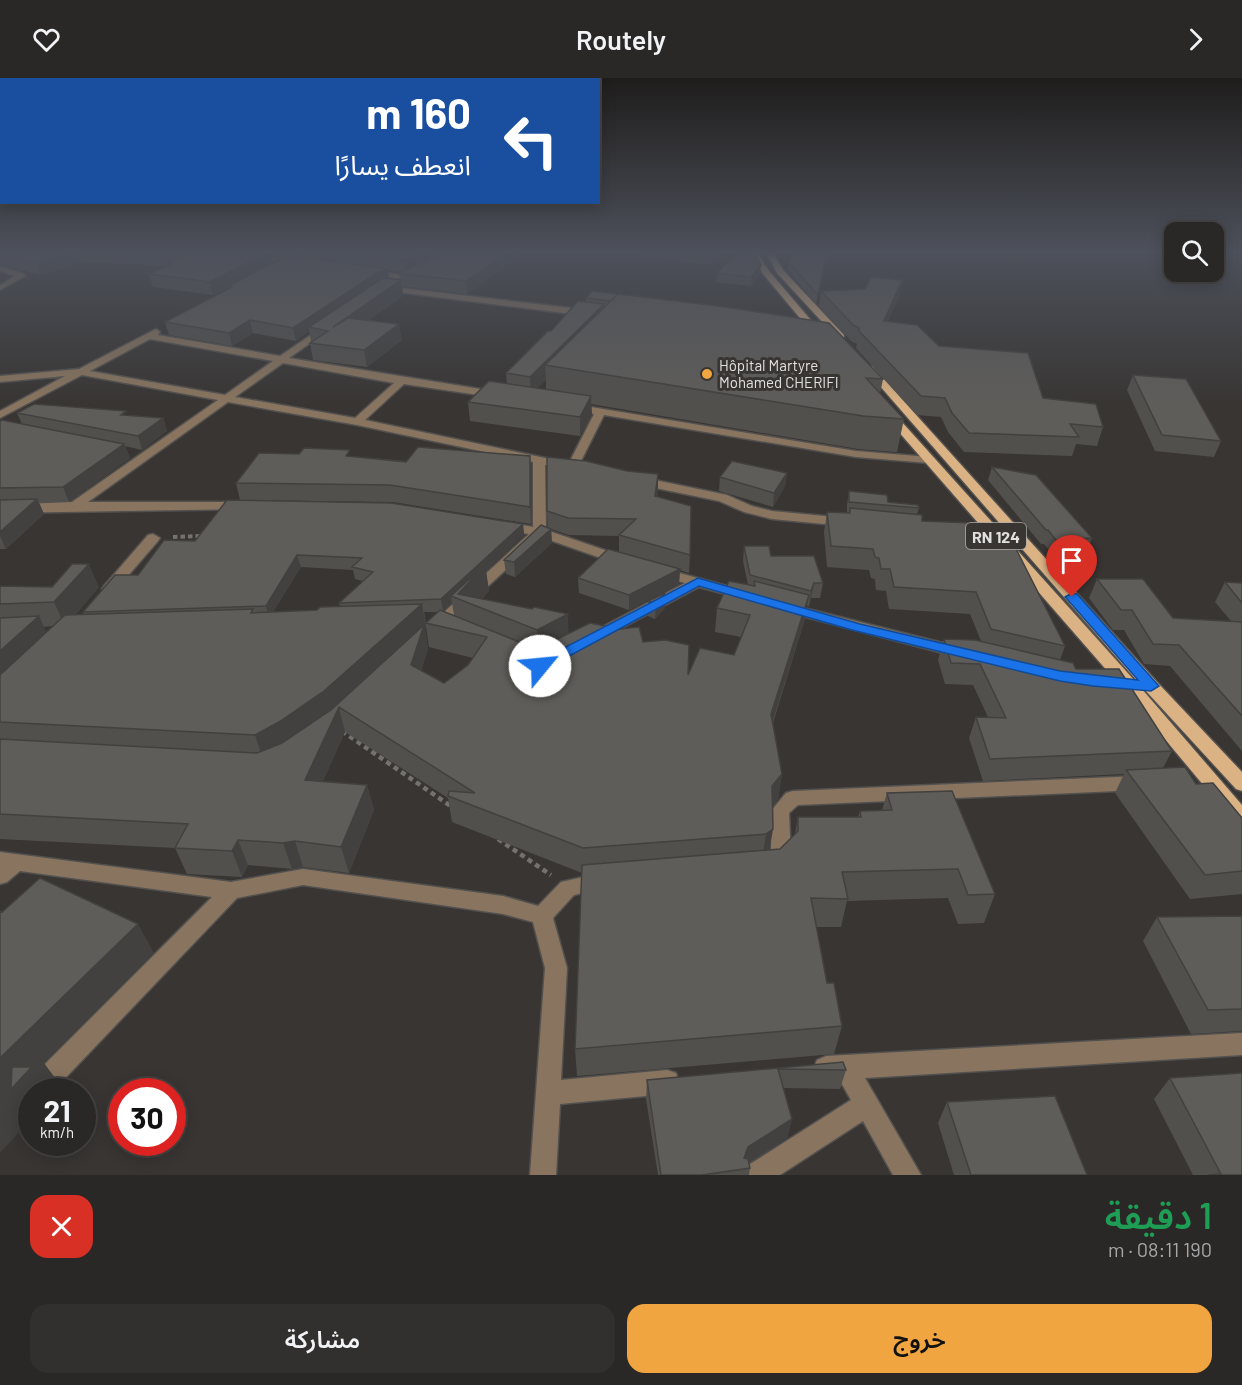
<!DOCTYPE html>
<html lang="ar">
<meta charset="utf-8">
<style>
body{margin:0;font-family:Barlow,"Noto Sans Arabic",sans-serif;background:#32302e;color:#f1f3f6;direction:rtl;height:100vh;display:flex;flex-direction:column;font-size:22px;white-space:nowrap}
*{box-sizing:border-box;margin:0}
p{font-size:20px;color:#a5a6a7}
.icon{flex:none;width:33px;height:33px;fill:none;stroke:currentColor;stroke-width:2;stroke-linecap:round;stroke-linejoin:round}
.map{position:relative;height:1097px;overflow:hidden;direction:ltr}
.side{display:flex;flex-direction:column;background:#2a2826;flex:1}
.side>*{flex:none}
.banner{position:absolute;left:0px;top:0px;width:600px;height:126px;box-shadow:0 3px 15px #0003,0 0 0 2px #464443;direction:rtl;background:#1a4fa0;color:#fff;overflow:hidden}
.tools{position:absolute;left:1164px;top:144px;display:grid;gap:12px}
.tools a{display:grid;place-items:center;width:60px;height:60px;border-radius:12px;background:#2a2826;box-shadow:0 3px 15px #0003,0 0 0 2px #464443;font-size:30px}
.speed{position:absolute;left:18px;top:1000px;display:flex;gap:12px;font-size:30px;font-weight:700;text-align:center}
.speed>*{display:grid;place-content:center;width:78px;height:78px;border-radius:50%;background:#2a2826;box-shadow:0 3px 15px #0003,0 0 0 2px #464443;line-height:1}
.speed small{font-size:15px;font-weight:400}
.speed .limit{border:9px solid #d22;background:#fff;color:#111}
.pin{position:absolute;display:grid;place-items:center;width:51px;height:51px;color:#fff;margin:-62px -26px;border-radius:50% 50% 50% 0;rotate:-45deg;box-shadow:0 0 6px #0007}
.pin .icon{rotate:45deg}
.me{position:absolute;width:66px;margin:-33px;rotate:62deg;stroke-linejoin:round;filter:drop-shadow(0 0 4px #0008)}
.turn{display:flex;align-items:center;gap:21px;height:126px;padding:0 30px;font-size:27px}
.turn .icon{width:78px;height:78px;stroke-width:2.5}
.turn b{display:block;font-size:42px;line-height:51px}
.round{display:grid;place-items:center;flex:none;width:63px;height:63px;border-radius:18px;background:#32302e}
.head{display:flex;align-items:center;justify-content:space-between;height:102px;padding:0 30px}
h1{font-size:36px;font-weight:600;line-height:45px;color:#1e9e55}
.cta{display:flex;gap:12px;margin-top:auto;padding:12px 30px}
.cta a{flex:1;height:69px;border-radius:18px;background:#f1a540;color:#111;font-size:24px;font-weight:600;line-height:69px;text-align:center}
.cta a+a{background:#32302e;color:#f1f3f6}
header{display:flex;justify-content:space-between;align-items:center;height:78px;padding:0 30px;background:#2a2826;font-size:27px;font-weight:600}
.map>svg:first-child{display:block}
.lines{fill:none;stroke-linecap:round;stroke-linejoin:round}
.minor-casing{stroke:#53514f;stroke-width:3}
.major-casing{stroke:#53514f;stroke-width:3}
.path-far1{stroke:#74716f;stroke-width:4;stroke-dasharray:4.5 3;stroke-linecap:butt}
.path{stroke:#74716f;stroke-width:4.5;stroke-dasharray:5 4;stroke-linecap:butt}
.minor{fill:#89755f;fill-rule:evenodd}
.major{fill:#dbb284;fill-rule:evenodd}
.wall{fill:#52504d;fill-rule:evenodd}
.shaded-wall{fill:#42413f}
.building{fill:#5f5d5a;stroke:#42413f;stroke-width:1.5}
.route{fill:#1a73e8;stroke:#114b97;stroke-width:1.5}
.poi-dot{fill:#f1a540;stroke:#383533;stroke-width:2}
.labels{text-anchor:middle;dominant-baseline:central;stroke-width:6;stroke-linejoin:round;paint-order:stroke}
.far-poi-label{font-size:15px;fill:#e2e1df;stroke:#383533;text-anchor:start}
.shield{fill:#383533;stroke:#afadab;stroke-width:1.5}
.shield-label{font-size:16px;font-weight:bold;fill:#e2e1df}
</style>
<header><svg class="icon" aria-label="forward" viewBox="0 0 24 24"><path d="M9 5l7 7-7 7"/></svg>Routely<svg class="icon" aria-label="heart" viewBox="0 0 24 24"><path d="M12 20l-8-8c-3-5 5-10 8-4 3-6 11-1 8 4z"/></svg></header>
<div class="map">
<svg width="1242" height="1097" viewBox="0 0 1242 1097">
<rect width="100%" height="100%" fill="#383533"/>
<g class="lines">
<defs>
<path id="minor" d="M215,174H237L297,183L312,174H321L298,187Z
M0,188L24,196L25,198L0,212V207L15,198L0,193Z
M369,193L404,197L408,199L404,201L366,197V193Z
M383,208L588,232L592,235L588,238L380,212L379,210Z
M327,246L330,247V251L289,280L499,314L504,317L499,320L404,306L365,342L569,385L594,336L569,331V327L573,326L856,373L929,379L935,382L929,385L856,379L604,337L577,391L545,387L546,452L625,479L627,482L625,485H615L541,459L441,552H431L428,549L431,546L529,456L500,451L499,448L505,444L533,449V384L357,347L228,324L88,424H243L247,425L249,428L247,431L0,435V427L72,424L218,322L82,297L0,340V333L65,298L0,304V298L79,291L156,251L160,254L158,257L280,278ZM150,261L273,283L225,317L90,293ZM283,285L394,305L355,340L235,319Z
M640,399L727,417L752,428L772,433L845,440L851,444L845,448L772,441L744,434L719,423L636,406V400Z
M153,456L160,460L158,463L114,514H104L102,511L104,508L148,457Z
M661,490L749,514L751,517L744,521L699,509L599,562H589L586,559L589,556L685,505L656,497L654,494L656,491Z
M788,526L967,571L970,575L962,580L783,533L781,530Z
M1140,698L1146,700L1149,705L1146,710L1140,712L798,727L789,735L791,780L780,793L773,795L766,793L763,787L771,777V733L786,715L793,713Z
M0,774L231,804L303,791L503,818L538,828L561,804L601,795L608,797L611,803L608,809L574,817L553,840L567,890L561,1002L667,992L676,995L679,1004L676,1013L667,1016L560,1026L556,1097H530L545,890L533,844L503,836L303,807L237,820L52,1014H32V1025L26,1023L23,1014L26,1005L212,819L20,793L7,804L0,806Z
M1242,955V977L865,1000L921,1097H893L863,1043L780,1097H743L747,1088L851,1022L839,1001L826,1002L817,998L814,990L817,982L826,978Z"/>
<path id="major" d="M750,174H757L769,193L821,254V258H815L763,196Z
M766,174H773L783,192L844,257V261H838L777,195Z
M866,288H872L1157,604L1242,694V713L1236,711L1145,612L866,292Z
M888,332L892,333L1135,603L1242,727V747L1235,745L1123,611L884,337L883,335Z"/>
</defs>
<use href="#minor" class="minor-casing"/>
<use href="#major" class="major-casing"/>
<path class="path-far1" d="M173,459L202,458"/>
<path class="path" d="M342,653L452,729
M498,761L551,797"/>
<use href="#minor" class="minor"/>
<use href="#major" class="major"/>
</g>
<path class="wall" d="M0,174H527L467,216L402,208L403,218L369,242L402,262L367,289L313,282L310,265L311,263L309,253L296,263L253,255L232,268L169,257L165,244L229,211L228,210L213,217L153,209L149,196L166,188L83,184L40,197L0,186ZM311,175L312,181L298,179ZM271,177L285,179L273,185ZM388,192L401,194L399,195L400,202L389,201Z
M613,174H724L712,187Z
M1236,174H1242V186Z
M789,184L825,186L816,226L788,192Z
M717,195L760,196L751,208L716,204Z
M902,202L899,218L888,243L1103,349L1097,368L1076,366L1072,378L964,374L948,354L941,339L917,337L856,270L857,266L851,263L819,228L821,213L865,211Z
M626,217L883,301L880,316L904,341L897,374L858,371L591,326L592,337L580,358L470,343L468,324L507,306L506,295L551,253L586,224V220ZM546,302V312L537,310Z
M1133,297L1221,363L1214,379L1155,373L1127,312Z
M17,335L128,337L163,340L167,353L142,372L125,368L130,380L69,424H39L44,436L6,471H0V343L22,346Z
M351,378L531,394V446L393,424L240,422L236,405Z
M992,389L1092,460L1087,474L1052,476L1044,466H1041L988,402Z
M787,395L785,408L773,429L719,413L720,399Z
M658,412L657,419L690,477L689,495L680,492L679,506L629,532L579,515L578,500L619,474V458L569,457L551,451L552,465L515,499L506,496L504,482L548,450L547,433Z
M849,413L888,424L919,430L917,436L922,443L1065,568L1060,582L1076,591L1172,673L1163,690L1196,706L1242,740V816L1190,821L1115,715L1124,696L983,703L969,660L976,639H988L973,607L945,606L938,582L944,561L981,563L970,536L889,531L886,513L876,512L875,501L871,500L869,492L827,489L824,454L827,434L847,435V427Z
M523,446L524,457L486,493L489,513L482,521L568,555L643,564L688,597L734,577L741,559L715,554L717,530L748,507L743,483L744,468L771,478L823,505L820,520H811L809,528H807L805,541L773,645L782,696L778,721L773,728L769,772L780,771L795,756L798,739H858L860,733L882,732L887,715L995,816L984,845L958,846L948,820L847,823L841,849H816L827,905L842,948L834,976L577,998L575,971L582,795L452,744L448,720L345,654L323,703L367,707L374,732L349,795L303,789L292,791L248,787L242,799L187,796L175,770L0,761V508L99,509L75,537H84L83,534L138,497L195,463ZM301,489L353,492L355,501L363,503L339,525L340,528L317,532L273,534ZM452,525L454,537L444,533ZM424,534H438L426,545ZM53,548L46,554L43,549ZM426,549L429,569L473,580L468,587L444,605L421,593L428,571L425,551Z
M1097,501L1173,540L1231,543L1215,524L1225,504L1242,505V673L1170,588L1144,586L1124,552H1113L1089,520Z
M665,515V530L655,541L648,538V523Z
M1242,838V953L1191,956L1143,863L1157,839Z
M843,984L846,992L840,1011L783,1010L792,1041L787,1060L749,1085L750,1090L749,1097H658L646,1021L647,1002Z
M1170,1000L1242,1097H1193L1154,1021Z
M947,1024L1087,1097H954L938,1045Z"/>
<path class="shaded-wall" d="M68,174H80L83,184L40,197L35,184Z
M268,174H270L273,186L228,208V210L213,217L210,204Z
M294,174H311V175L295,180Z
M422,174H453L406,195L404,182Z
M508,174H527L467,216L466,203Z
M713,174H724L712,187Z
M829,174H834L825,186L816,226L826,178Z
M761,187L760,196L751,208V199Z
M387,191L389,202L309,249V253L296,263L293,250L377,195Z
M401,202L403,218L337,266L333,249Z
M902,202L899,218L881,259L884,243Z
M604,226V243L545,287L546,302L531,317L530,299Z
M250,242L253,255L232,268L229,255Z
M399,246L402,262L367,289L364,272Z
M591,318L592,337L580,358V339Z
M163,340L167,353L142,372L138,358Z
M124,366L130,380L69,424L63,409Z
M530,378L531,394V446L530,429Z
M787,395L785,408L773,429L774,415Z
M658,396V412L655,435V418Z
M37,421L44,436L6,471L0,458V454Z
M523,446L524,457L486,493L489,513L476,527L451,518L452,525L443,534L441,521Z
M551,451L552,465L515,499L514,484Z
M297,477L301,489L269,540L266,528Z
M89,486L99,509L65,548L54,524Z
M680,491L679,506L629,532V517Z
M814,505L811,520L809,528L811,513Z
M665,515V530L655,541L656,526Z
M809,517L805,541L767,661L771,636Z
M422,526L426,549L425,551L428,571L415,611L411,587L422,553L339,630L345,654L312,727L263,682L255,657Z
M568,536L569,564L539,580L537,552Z
M39,538L50,562L0,610V573Z
M782,696L778,721L769,733L772,708Z
M367,707L374,732L349,795L341,769Z
M773,751L769,776L762,782L766,756Z
M238,762L248,787L242,799L232,773Z
M295,763L303,789L292,791L283,765Z
M138,846L154,875L44,985L61,1008L55,1014H32V1040L0,1075V980Z
M792,1041L787,1060L745,1087L744,1080L748,1069Z"/>
<path class="building" d="M0,174H68L35,184Z
M142,174H268L210,204L149,196L172,186L165,185L186,177Z
M344,174H422L404,182Z
M445,174H508L466,203L399,195Z
M797,174H829L826,178L818,217L789,184Z
M736,175L755,177L761,187L751,199L717,195Z
M287,177L387,191L377,195L293,250L250,242L229,255L165,244L232,209L228,208Z
M871,199L902,202L884,243L917,247L939,268L1028,275L1043,320L1096,326L1103,349L1070,346L1079,359L969,355L952,335L945,320L921,318L859,253V250L853,247L821,213L865,211Z
M383,200L401,202L333,249L348,240L399,246L364,272L310,265L328,253L309,249Z
M592,213L626,217L618,216L611,223L586,220Z
M618,216L726,229L829,245L883,301L866,300L904,341L863,338L545,287Z
M578,223L604,226L530,299L506,295L548,253H551Z
M1133,297L1186,301L1221,363L1162,357Z
M489,303L591,318L580,339L468,324Z
M34,326L126,333L121,337L163,340L138,358L17,335Z
M2,342L124,366L63,409L0,410V343Z
M418,369L530,378V429L390,407L236,405L259,375L299,376L304,370L350,372L346,378L406,384Z
M547,379L586,383L627,393L658,396L655,418L691,428L690,477L619,457L636,441L568,440L547,433Z
M732,383L787,395L774,415L720,399Z
M992,389L1036,397L1092,460L1056,462L1048,452H1046Z
M849,413L887,417L888,424L918,427L919,430L849,424Z
M37,421L0,454V422Z
M227,422L391,425L523,446L441,521L339,525L373,494L352,489L362,480L297,477L266,528L83,534L115,497H138L164,462L195,463Z
M850,430L922,437V443L999,446L1008,455L1065,568L991,551L976,514L894,509L890,491H881L879,480L875,479L873,471L831,468L827,434L850,435Z
M541,447L551,451L514,484L504,482Z
M744,468H769L771,478H814L823,505H814L811,513L750,497Z
M608,471L680,491L629,517L578,500Z
M72,486H89L54,524L0,526V508L52,509Z
M486,486L458,516L532,531L534,529L568,536L537,552L451,518Z
M1097,501H1143L1173,540L1242,544V638L1179,567L1153,566L1132,532H1121Z
M729,503L755,508L754,503L809,517L771,636L782,696L772,708L773,751L766,756L583,770L448,718L449,713L475,715L339,629L305,702L367,707L341,769L295,763L283,765L238,762L232,773L175,770L188,746L0,736V661L257,675L282,665L331,632L424,547L411,587L444,605L468,587L487,559L426,545L440,532L537,571L590,545L620,551L639,549L643,564L665,562L689,567L688,597L700,570L734,577L750,537L717,530Z
M1225,504L1242,505V525Z
M665,515L656,526L648,523Z
M422,526L324,613L279,644L255,657L0,644V597L65,537L253,531L251,535L317,532L320,529Z
M39,538L0,573V540Z
M944,561L975,562L1073,585L1076,591H1119L1172,673L990,681L976,639L1006,640L980,586L951,585Z
M1185,689L1196,706L1213,705L1242,740V793L1205,797L1126,692Z
M952,713L995,816L968,817L958,791L842,794L848,821L811,820L827,905H834L842,948L575,971L582,787L780,771L798,753V739H861L860,733L892,732L887,715Z
M40,800L138,846L0,980V833L2,834Z
M1242,838V931L1208,932L1157,839Z
M40,980L0,1023L11,1011L12,989H31Z
M843,984L846,992L778,991L792,1041L748,1069L744,1080L748,1081L750,1090L702,1097H661L647,1002Z
M1242,995V1097H1208L1221,1096L1170,1000Z
M1055,1018L1087,1097H971L947,1024Z"/>
<linearGradient id="sky" x2="0" y2="1"><stop stop-color="#1f1d1c"/><stop offset="0.53" stop-color="#4d515b"/><stop offset="1" stop-color="#4d515b" stop-opacity="0"/></linearGradient>
<rect width="1242" height="328" fill="url(#sky)"/>
<path class="route" d="M698,500L860,546L1060,593L1138,602L1067,521L1065,519L1072,515L1077,516L1159,608L1151,613L1093,608L1060,603L852,552L699,508L545,591L540,593L533,588L535,585Z"/>
<circle class="poi-dot" cx="707" cy="296" r="6"/>
<g class="labels">
<g class="far-poi-label">
<text x="719" y="287">Hôpital Martyre<tspan x="719" dy="17">Mohamed CHERIFI</tspan></text>
</g>
<rect class="shield" x="966" y="445" width="60" height="26" rx="4.5"/>
<g class="shield-label">
<text x="996" y="458">RN 124</text>
</g>
</g>
</svg>
<div class="tools">
<a><svg class="icon" aria-label="search" viewBox="0 0 24 24"><circle cx="10" cy="10" r="6"/><path d="M15 15l6 6"/></svg></a>
</div>
<div class="speed"><div>21<small>km/h</small></div><div class="limit">30</div></div>
<div class="pin" style="left:1072px;top:519px;background:#d93025"><svg class="icon" aria-label="arrive" viewBox="0 0 24 24"><path d="M6 21V4h12l-3 4 3 4H6"/></svg></div>
<svg class="me" style="left:540px;top:588px" viewBox="-20 -20 40 40"><circle r="19" fill="#fff"/><path d="M0-13L10 11 0 6-10 11z" fill="#1a73e8"/></svg>
<div class="banner">
<div class="turn"><svg class="icon" aria-label="left" viewBox="0 0 24 24"><path d="M17 20v-9H6M10 6l-5 5 5 5"/></svg><div><b>160 m</b>انعطف يسارًا</div></div>
</div>
</div>
<section class="side">
<div class="head"><div><h1>1 دقيقة</h1><p>190 m · 08:11</p></div><a class="round" style="background:#d93025;color:#fff"><svg class="icon" aria-label="close" viewBox="0 0 24 24"><path d="M6 6l12 12M18 6L6 18"/></svg></a></div>
<div class="cta"><a>خروج</a><a>مشاركة</a></div>
</section>
